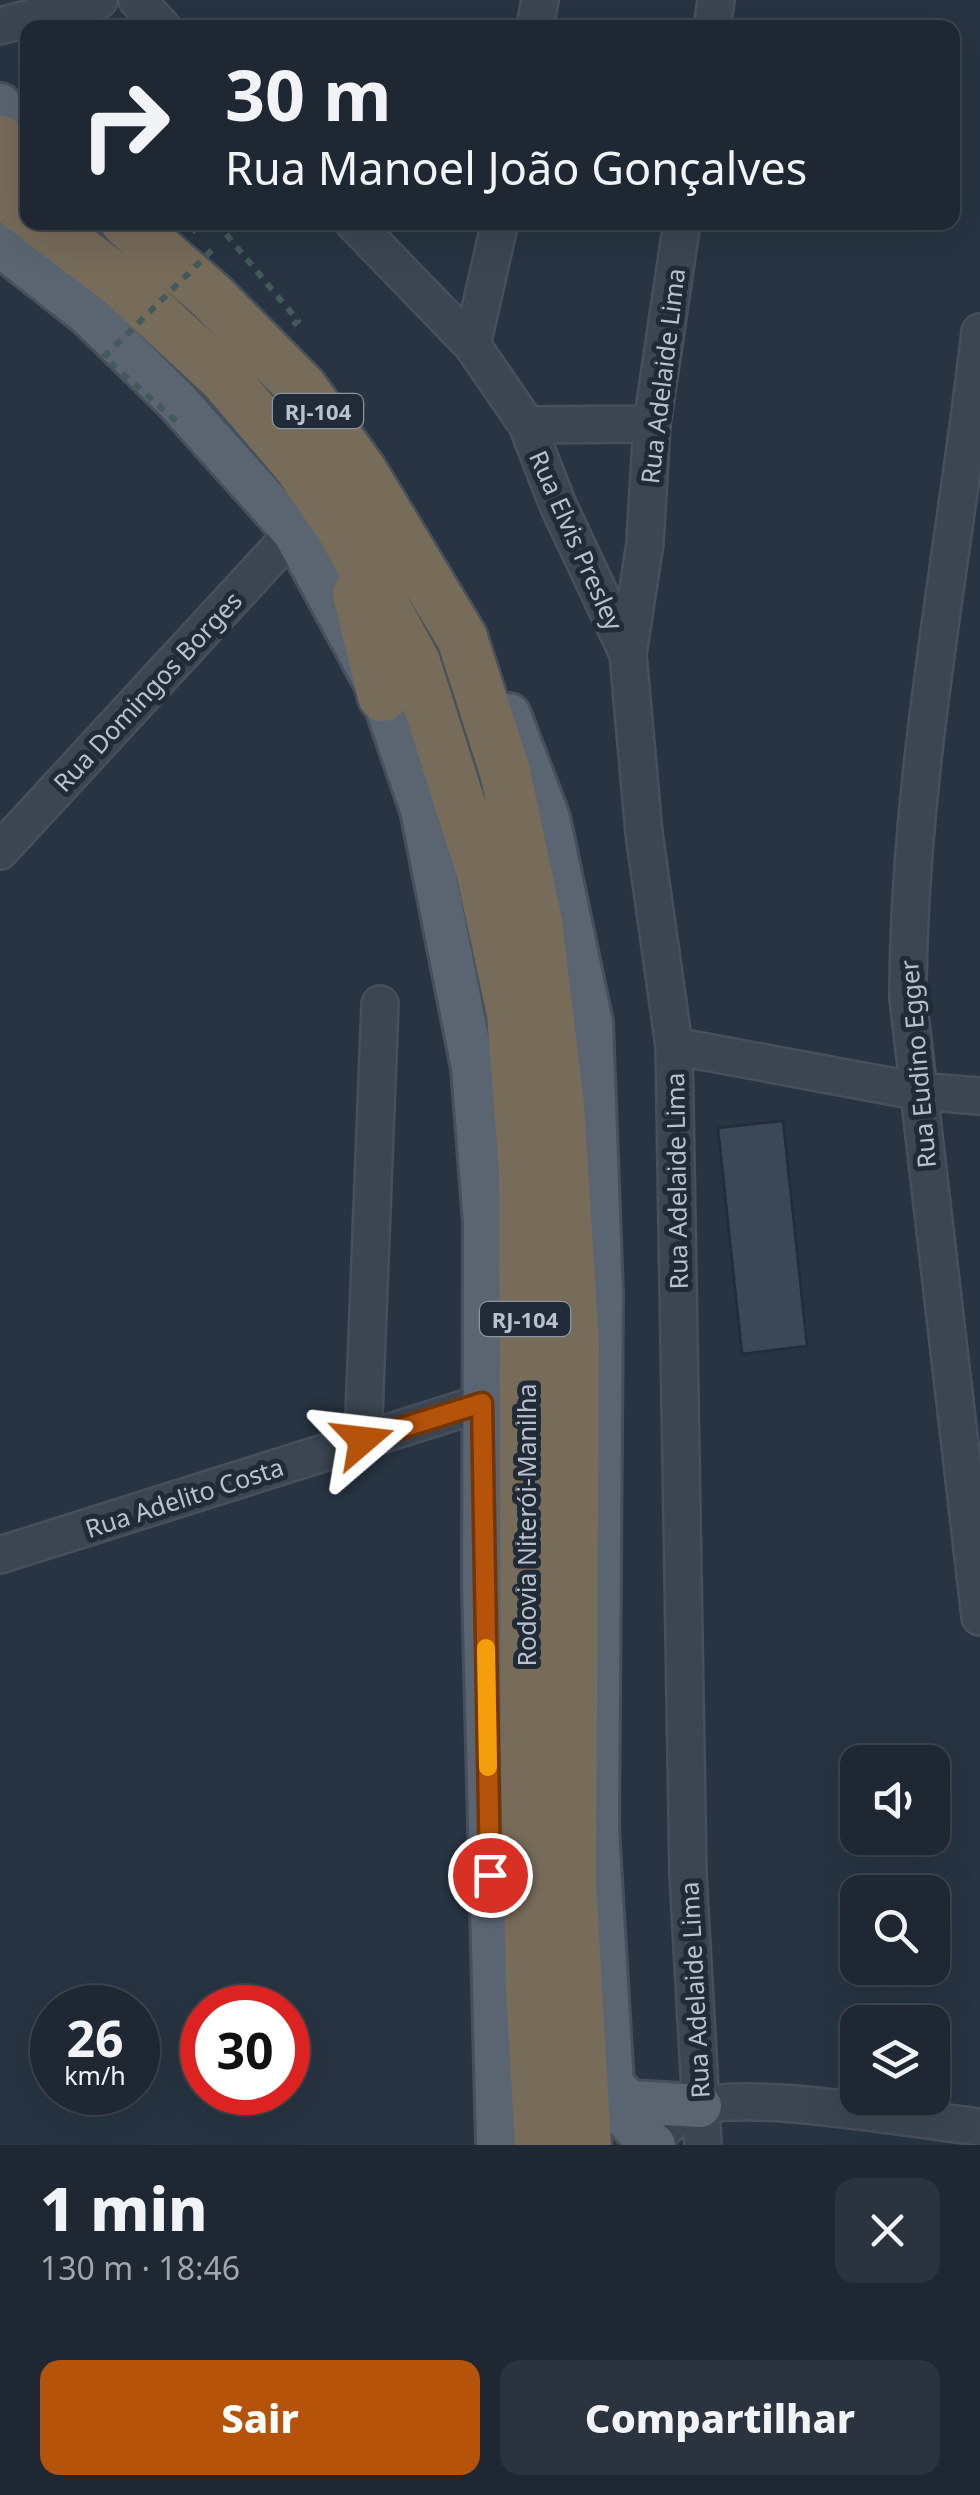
<!DOCTYPE html>
<html lang="pt">
<meta charset="utf-8">
<style>
body{margin:0;font-family:"Noto Sans",sans-serif;background:#2b333e;color:#f1f3f6;height:100vh;display:flex;flex-direction:column;font-size:38px;white-space:nowrap}
*{box-sizing:border-box;margin:0}
p{font-size:32px;color:#a1a5ac}
.icon{flex:none;width:55px;height:55px;fill:none;stroke:currentColor;stroke-width:2;stroke-linecap:round;stroke-linejoin:round}
.map{position:relative;height:2145px;overflow:hidden}
.sheet{display:flex;flex-direction:column;background:#1e2732;flex:1}
.sheet>*{flex:none}
.top-card{position:absolute;left:20px;top:20px;width:940px;height:210px;border-radius:20px;box-shadow:0 10px 40px #0002,0 0 0 2px #3c444d;background:#1e2732;color:#f1f3f6;overflow:hidden}
.controls{position:absolute;left:840px;top:1745px;display:grid;gap:20px}
.controls a{display:grid;place-items:center;width:110px;height:110px;border-radius:20px;background:#1e2732;box-shadow:0 10px 40px #0002,0 0 0 2px #3c444d;font-size:50px}
.speed{position:absolute;left:30px;top:1985px;display:flex;gap:20px;font-size:50px;font-weight:700;text-align:center}
.speed>*{display:grid;place-content:center;width:130px;height:130px;border-radius:50%;background:#1e2732;box-shadow:0 10px 40px #0002,0 0 0 2px #3c444d;line-height:1}
.speed small{font-size:25px;font-weight:400}
.speed .limit{border:15px solid #d22;background:#fff;color:#111}
.pin{position:absolute;display:grid;place-items:center;width:85px;height:85px;color:#fff;margin:-42px;border:5px solid #fff;border-radius:50%;box-shadow:0 2px 10px #0007}
.me{position:absolute;width:110px;margin:-55px;rotate:73deg;stroke-linejoin:round;filter:drop-shadow(0 0 8px #0008)}
.turn{display:flex;align-items:center;gap:35px;height:210px;padding:0 40px;font-size:45px}
.turn .icon{width:130px;height:130px;stroke-width:2.5}
.turn b{display:block;font-size:70px;line-height:85px}
.round{display:grid;place-items:center;flex:none;width:105px;height:105px;border-radius:20px;background:#2b333e}
.summary{display:flex;align-items:center;justify-content:space-between;height:170px;padding:0 40px}
h1{font-size:60px;font-weight:800;line-height:75px}
.primary-button{display:flex;gap:20px;margin-top:auto;padding:20px 40px}
.primary-button a{flex:1;height:115px;border-radius:20px;background:#b45309;color:#fff;font-size:40px;font-weight:800;line-height:115px;text-align:center}
.primary-button a+a{background:#2b333e;color:#f1f3f6}
.map>svg:first-child{display:block}
.building{fill:#3a4858;stroke:#232d39;stroke-width:2.5}
.lines{fill:none;stroke-linecap:round;stroke-linejoin:round}
.minor-casing{stroke:#464f5b;stroke-width:40}
.major-casing{stroke:#464f5b;stroke-width:48}
.highway-casing{stroke:#47515c;stroke-width:55}
.path{stroke:#435a5b;stroke-width:6;stroke-dasharray:8 8;stroke-linecap:butt}
.minor{stroke:#3c4652;stroke-width:35}
.major{stroke:#5b6572;stroke-width:42}
.highway{stroke:#776b5a;stroke-width:50}
.path-bridge{stroke:#435a5b;stroke-width:6;stroke-dasharray:8 8;stroke-linecap:butt}
.route-casing{stroke:#753606;stroke-width:25}
.route{stroke:#b45309;stroke-width:18}
.slow{stroke:#f59e0b;stroke-width:18}
.labels{text-anchor:middle;dominant-baseline:central;stroke-width:10;stroke-linejoin:round;paint-order:stroke}
.shield{fill:#212b37;stroke:#8c949f;stroke-width:2.5}
.shield-label{font-size:22px;font-weight:bold;fill:#bac1cc}
.street-label{font-size:25px;fill:#bac1cc;stroke:#212b37}
</style>
<div class="map">
<svg width="980" height="2145" viewBox="0 0 980 2145">
<rect width="100%" height="100%" fill="#283442"/>
<path class="building" d="M783,1121L807,1346L742,1354L718,1128Z"/>
<g class="lines">
<defs>
<path id="minor" d="M137,0L163,28
M0,26L99,0
M535,28L540,0
M712,28L716,0
M353,222L472,345L527,425L558,505L628,654
M682,222L652,424L645,543L628,654L644,833L674,1046L688,1874L703,2145
M980,332C955,551 908,778 908,998L980,1617
M472,345L500,222
M527,425L652,424
M0,851L294,532
M674,1046L916,1091L980,1096
M363,1441L380,1004
M0,1555L482,1403
M650,2145C663,2130 677,2113 697,2107C755,2090 914,2120 980,2127"/>
<path id="major" d="M0,105L18,152
M0,245L88,314L176,400L294,532L383,696L422,810L473,1068L485,1223L484,1586L498,2145
M509,715L548,818L591,1023L601,1293L597,1829L612,2085C619,2114 631,2127 654,2145
M612,2085L629,2102L700,2106"/>
<path id="highway" d="M0,141L28,157
M0,192L28,212
M41,222L120,282L223,377L299,466L341,527L415,662L481,870L512,1014L524,1170L526,1763L531,1992L540,2145
M126,222L211,296L302,388L362,472L462,638L505,772L537,922L559,1105L574,1344L571,1884L586,2145
M358,594L383,696"/>
</defs>
<use href="#minor" class="minor-casing"/>
<use href="#major" class="major-casing"/>
<use href="#highway" class="highway-casing"/>
<path class="path" d="M216,222L298,321L293,325
M192,232L203,222"/>
<use href="#minor" class="minor"/>
<use href="#major" class="major"/>
<use href="#highway" class="highway"/>
<path class="path-bridge" d="M176,421L104,357L213,249"/>
</g>
<g class="lines">
<defs>
<path id="route" d="M363,1440L482,1403L490,1875"/>
</defs>
<use href="#route" class="route-casing"/>
<use href="#route" class="route"/>
<path class="slow" d="M486,1648L488,1767"/>
</g>
<g class="labels">
<g class="shield">
<rect x="273" y="394" width="90" height="34" rx="8"/>
<rect x="480" y="1302" width="90" height="34" rx="8"/>
</g>
<g class="shield-label">
<text x="318" y="411">RJ-104</text>
<text x="525" y="1319">RJ-104</text>
</g>
<g class="street-label">
<text transform="translate(662 376) rotate(-83)">Rua Adelaide Lima</text>
<text transform="translate(577 540) rotate(66)">Rua Elvis Presley</text>
<text transform="translate(147 691) rotate(-47)">Rua Domingos Borges</text>
<text transform="translate(917 1064) rotate(-95)">Rua Eudino Egger</text>
<text transform="translate(676 1181) rotate(-91)">Rua Adelaide Lima</text>
<text transform="translate(184 1497) rotate(-18)">Rua Adelito Costa</text>
<text transform="translate(526 1525) rotate(-90)">Rodovia Niterói-Manilha</text>
<text transform="translate(694 1990) rotate(-93)">Rua Adelaide Lima</text>
</g>
</g>
</svg>
<div class="controls">
<a><svg class="icon" aria-label="sound" viewBox="0 0 24 24"><path d="M4 9h4l5-4v14l-5-4H4zM17 9q2 3 0 6"/></svg></a>
<a><svg class="icon" aria-label="search" viewBox="0 0 24 24"><circle cx="10" cy="10" r="6"/><path d="M15 15l6 6"/></svg></a>
<a><svg class="icon" aria-label="layers" viewBox="0 0 24 24"><path d="M12 4l9 5-9 5-9-5zM3 14l9 5 9-5"/></svg></a>
</div>
<div class="speed"><div>26<small>km/h</small></div><div class="limit">30</div></div>
<div class="pin" style="left:490px;top:1875px;background:#d93025"><svg class="icon" aria-label="arrive" viewBox="0 0 24 24"><path d="M6 21V4h12l-3 4 3 4H6"/></svg></div>
<svg class="me" style="left:363px;top:1440px" viewBox="-20 -20 40 40"><path d="M0-17L14 15 0 8-14 15z" fill="#b45309" stroke="#fff" stroke-width="4"/></svg>
<div class="top-card">
<div class="turn"><svg class="icon" aria-label="right" viewBox="0 0 24 24"><path d="M7 20v-9h11M14 6l5 5-5 5"/></svg><div><b>30 m</b>Rua Manoel João Gonçalves</div></div>
</div>
</div>
<section class="sheet">
<div class="summary"><div><h1>1 min</h1><p>130 m · 18:46</p></div><a class="round"><svg class="icon" aria-label="close" viewBox="0 0 24 24"><path d="M6 6l12 12M18 6L6 18"/></svg></a></div>
<div class="primary-button"><a>Sair</a><a>Compartilhar</a></div>
</section>
